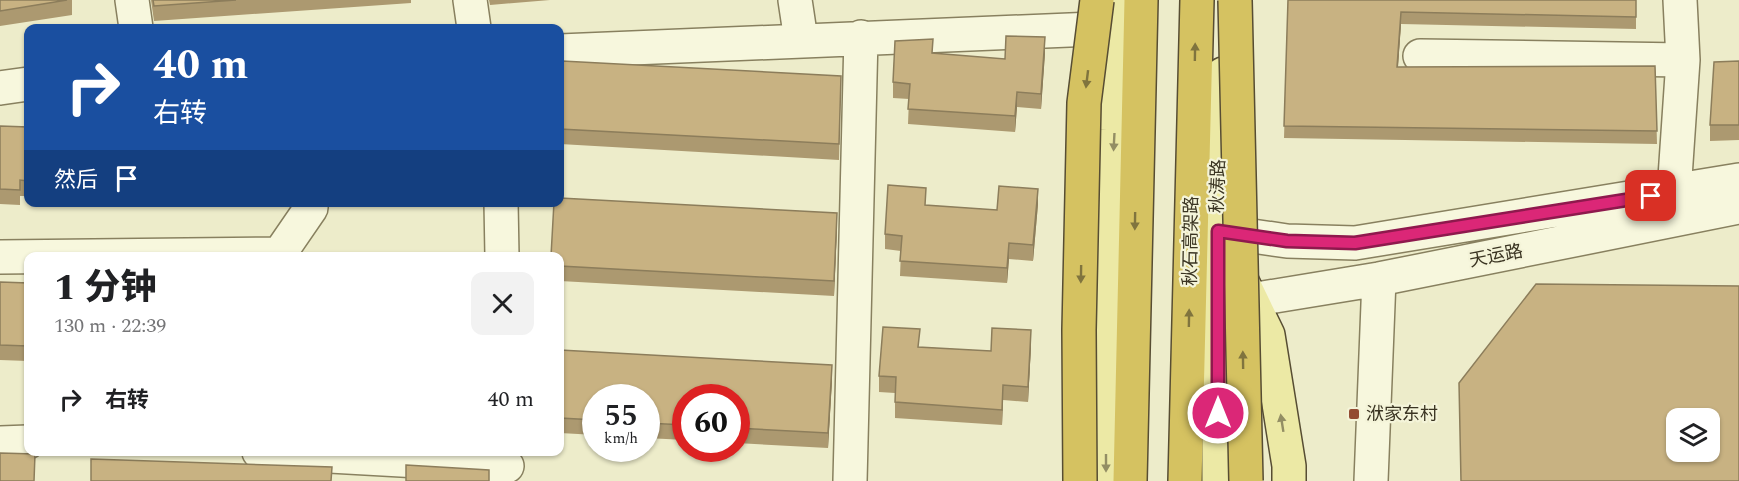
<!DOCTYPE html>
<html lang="zh">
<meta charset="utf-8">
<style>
body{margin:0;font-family:Spectral,"Noto Sans SC",serif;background:#f2f2f2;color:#202124;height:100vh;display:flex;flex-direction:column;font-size:22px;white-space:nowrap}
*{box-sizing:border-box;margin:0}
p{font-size:20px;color:#757577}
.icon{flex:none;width:33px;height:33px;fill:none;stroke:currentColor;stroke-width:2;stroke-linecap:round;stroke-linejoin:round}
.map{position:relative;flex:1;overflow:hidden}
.details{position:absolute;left:24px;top:252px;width:540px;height:204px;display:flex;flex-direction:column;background:#fff;border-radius:12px;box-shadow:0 2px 4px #0004}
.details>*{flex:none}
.guide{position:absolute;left:24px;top:24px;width:540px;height:183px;border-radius:12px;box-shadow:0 2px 4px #0004;background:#1a4fa0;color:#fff;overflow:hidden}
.fabs{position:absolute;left:1666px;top:408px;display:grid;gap:12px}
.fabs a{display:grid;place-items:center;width:54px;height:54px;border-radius:12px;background:#fff;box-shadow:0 2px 4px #0004;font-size:30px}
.speed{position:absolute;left:582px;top:384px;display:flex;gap:12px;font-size:30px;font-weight:700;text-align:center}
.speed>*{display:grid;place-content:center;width:78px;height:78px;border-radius:50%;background:#fff;box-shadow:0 2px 4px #0004;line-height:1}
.speed small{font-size:15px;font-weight:400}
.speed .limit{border:9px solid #d22;background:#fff;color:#111}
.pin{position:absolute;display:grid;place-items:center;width:51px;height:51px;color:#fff;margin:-26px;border-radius:12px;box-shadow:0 3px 9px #0006}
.me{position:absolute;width:66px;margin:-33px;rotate:0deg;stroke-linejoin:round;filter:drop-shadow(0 0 4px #0008)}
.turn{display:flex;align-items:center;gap:21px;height:126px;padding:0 30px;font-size:27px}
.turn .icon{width:78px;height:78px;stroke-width:2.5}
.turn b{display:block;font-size:42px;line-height:51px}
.then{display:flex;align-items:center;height:57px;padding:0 30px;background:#0003;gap:12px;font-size:22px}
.round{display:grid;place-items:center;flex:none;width:63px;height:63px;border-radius:12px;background:#f2f2f2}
.summary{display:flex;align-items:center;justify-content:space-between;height:102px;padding:0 30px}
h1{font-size:36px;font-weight:800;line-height:45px}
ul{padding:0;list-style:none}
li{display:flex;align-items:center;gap:18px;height:90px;padding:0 30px}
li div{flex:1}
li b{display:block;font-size:22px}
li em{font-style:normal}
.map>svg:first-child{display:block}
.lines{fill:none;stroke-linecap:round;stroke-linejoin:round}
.minor-casing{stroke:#88805f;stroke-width:36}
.major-casing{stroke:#574d33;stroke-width:36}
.highway-casing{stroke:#574d33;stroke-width:36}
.minor{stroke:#f7f7dd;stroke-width:33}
.major{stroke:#ece9a5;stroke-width:33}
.highway{stroke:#d5c261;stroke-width:33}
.highway-bridge-casing{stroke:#574d33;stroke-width:36;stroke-linecap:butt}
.highway-bridge{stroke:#d5c261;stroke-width:33}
.wall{fill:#ac9970}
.shaded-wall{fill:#8c7d5b}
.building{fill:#c8b282;stroke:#8c7d5b;stroke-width:1.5;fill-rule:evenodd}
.oneway{fill:#80743e}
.oneway2{fill:#938e64}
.route-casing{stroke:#8e194d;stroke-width:15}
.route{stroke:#db2777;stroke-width:10}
.poi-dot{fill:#944c32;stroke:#f4f4d9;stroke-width:2}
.labels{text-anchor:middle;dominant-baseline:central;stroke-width:4.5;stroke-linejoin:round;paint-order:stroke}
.street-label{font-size:18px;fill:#3a3422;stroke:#f4f4d9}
.poi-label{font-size:18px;fill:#3a3422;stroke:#f4f4d9;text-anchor:start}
</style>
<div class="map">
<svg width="1739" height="481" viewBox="0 0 1739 481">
<rect width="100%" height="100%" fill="#edecca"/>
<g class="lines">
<defs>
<path id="minor" d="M132,0L136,28
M470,0L474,28
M795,0L801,40
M560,51L1117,28
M1420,56L1683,60
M0,88L28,84
M1674,192L1683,60L1680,0
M501,202L502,256
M1218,231L1287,241L1355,243L1739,180
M278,256L311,208V202
M0,257L280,254
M1251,300L1379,279L1739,207
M0,443L28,442
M259,452L507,466
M850,481L861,37
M1371,481L1379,279"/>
<path id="major" d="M1239,275L1268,335L1289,466V481
M1106,481L1107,291L1115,130L1118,0
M1219,481L1218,231L1216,213L1223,74"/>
<path id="highway" d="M1130,481L1141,0
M1185,481L1197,0"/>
</defs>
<use href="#minor" class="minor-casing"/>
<use href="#major" class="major-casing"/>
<use href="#highway" class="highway-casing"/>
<use href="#minor" class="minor"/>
<use href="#major" class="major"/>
<use href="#highway" class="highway"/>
<defs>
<path id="highway-bridge" d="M1235,0L1246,481
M1080,481L1079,330L1084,103L1097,0"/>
</defs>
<use href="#highway-bridge" class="highway-bridge-casing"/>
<use href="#highway-bridge" class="highway-bridge"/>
</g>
<path class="wall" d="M0,0H72V15L0,26Z
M151,0H411V3L154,21Z
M489,0H550L490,5Z
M1288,0H1636V29L1401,24L1398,67L1655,66L1657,144L1284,138Z
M1045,53L1041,109L1017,107L1015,132L908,124L909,99L893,98V82L933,54L1005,59Z
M1739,61V140L1710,141V125Z
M841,76L839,160L560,144V113Z
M0,126L28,127V196H20V205L0,204Z
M223,202H283V204Z
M1038,204L1033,261L1009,259L1007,283L900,276L901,251L885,249V234L926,205L997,210Z
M837,228L834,296L560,281V256Z
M0,282L28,283V361L0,360Z
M1031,346L1028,402L1003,400L1002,425L895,418V393L879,392V376L919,347L991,351Z
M560,350L832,380L828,448L736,443V398H686V440L646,438V398H596V435L560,433Z"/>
<path class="shaded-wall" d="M1401,12V24L1397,80V67Z
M1045,37V53L1041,109V94Z
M1017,92V107L1015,132V116Z
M1038,189V204L1033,261V245Z
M837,213V228L834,296V281Z
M1009,243V259L1007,283V268Z
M1031,330V346L1028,402V387Z
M832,365V380L828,448V433Z
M1003,385V400L1002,425V410Z"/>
<path class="building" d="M0,0H67L0,11Z
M153,0H236L154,6Z
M1288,0H1636V17L1401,12L1397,67L1655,66L1657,131L1284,126Z
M1006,36L1045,37L1041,94L1017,92L1015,116L908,109L910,84L893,82L895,41L933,39L932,53L1005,59Z
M562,61L841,76L839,144L560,129Z
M1739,61V125H1710L1714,62Z
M0,126L28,127V181L20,180V190L0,189Z
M888,185L926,188L925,205L997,210L999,186L1038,189L1033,245L1009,243L1007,268L900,261L902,236L885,234Z
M560,198L837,213L834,281L560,266V256H551L554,202H560Z
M0,282L28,283V346L0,345Z
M1536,284L1739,286V481H1461L1459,383ZM1677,418H1710V452H1677Z
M883,327L920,329L918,347L991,351L992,328L1031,330L1028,387L1003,385L1002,410L895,402L896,377L879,376Z
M560,350L832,365L828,433L736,428V398H686V425L646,423V398H596V420L560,418Z
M0,453L35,454L34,481H0Z
M91,459L332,467L331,481H91Z
M406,465L489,470V481H406Z"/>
<defs><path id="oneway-solid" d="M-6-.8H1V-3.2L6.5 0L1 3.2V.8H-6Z" transform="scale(1.5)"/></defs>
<g class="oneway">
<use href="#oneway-solid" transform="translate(1195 52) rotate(-89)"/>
<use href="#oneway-solid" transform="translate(1087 79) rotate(97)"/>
<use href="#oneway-solid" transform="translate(1135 221) rotate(91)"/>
<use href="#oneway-solid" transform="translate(1081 274) rotate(91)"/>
<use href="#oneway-solid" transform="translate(1189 318) rotate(-89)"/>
<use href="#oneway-solid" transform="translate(1243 360) rotate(-91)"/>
</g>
<g class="oneway2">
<use href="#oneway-solid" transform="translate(1114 142) rotate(93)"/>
<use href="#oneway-solid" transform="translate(1282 423) rotate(-99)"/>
<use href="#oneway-solid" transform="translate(1106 463) rotate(90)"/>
</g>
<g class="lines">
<defs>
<path id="route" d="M1218,413V231L1287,241L1355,243L1651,196"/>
</defs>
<use href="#route" class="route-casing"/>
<use href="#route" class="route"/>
</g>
<rect class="poi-dot" x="1348" y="408" width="12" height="12" rx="3"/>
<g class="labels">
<g class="street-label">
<text transform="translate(1218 186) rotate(-88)">秋涛路</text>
<text transform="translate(1191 241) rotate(-89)">秋石高架路</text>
<text transform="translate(1496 256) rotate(-11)">天运路</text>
</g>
<g class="poi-label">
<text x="1366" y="414">洑家东村</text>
</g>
</g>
</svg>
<div class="fabs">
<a><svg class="icon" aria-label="layers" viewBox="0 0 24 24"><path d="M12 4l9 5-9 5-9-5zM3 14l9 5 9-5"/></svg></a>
</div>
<div class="speed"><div>55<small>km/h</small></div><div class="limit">60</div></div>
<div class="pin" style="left:1651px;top:196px;background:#d93025"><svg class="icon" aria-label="arrive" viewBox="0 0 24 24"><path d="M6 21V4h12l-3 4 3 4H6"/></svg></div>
<svg class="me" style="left:1218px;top:413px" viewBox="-20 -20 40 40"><circle r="17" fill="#db2777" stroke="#fff" stroke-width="3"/><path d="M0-11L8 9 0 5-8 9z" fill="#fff"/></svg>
<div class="guide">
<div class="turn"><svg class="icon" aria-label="right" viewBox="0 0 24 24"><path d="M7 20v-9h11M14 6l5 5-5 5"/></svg><div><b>40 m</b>右转</div></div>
<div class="then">然后<svg class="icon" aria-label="arrive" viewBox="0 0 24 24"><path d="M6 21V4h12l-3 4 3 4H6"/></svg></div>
</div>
<section class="details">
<div class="summary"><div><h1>1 分钟</h1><p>130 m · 22:39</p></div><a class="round"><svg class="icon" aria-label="close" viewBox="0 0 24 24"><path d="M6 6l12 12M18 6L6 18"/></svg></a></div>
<ul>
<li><svg class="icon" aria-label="right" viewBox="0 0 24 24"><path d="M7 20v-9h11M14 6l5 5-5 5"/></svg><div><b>右转</b></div><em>40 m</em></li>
</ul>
</section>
</div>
